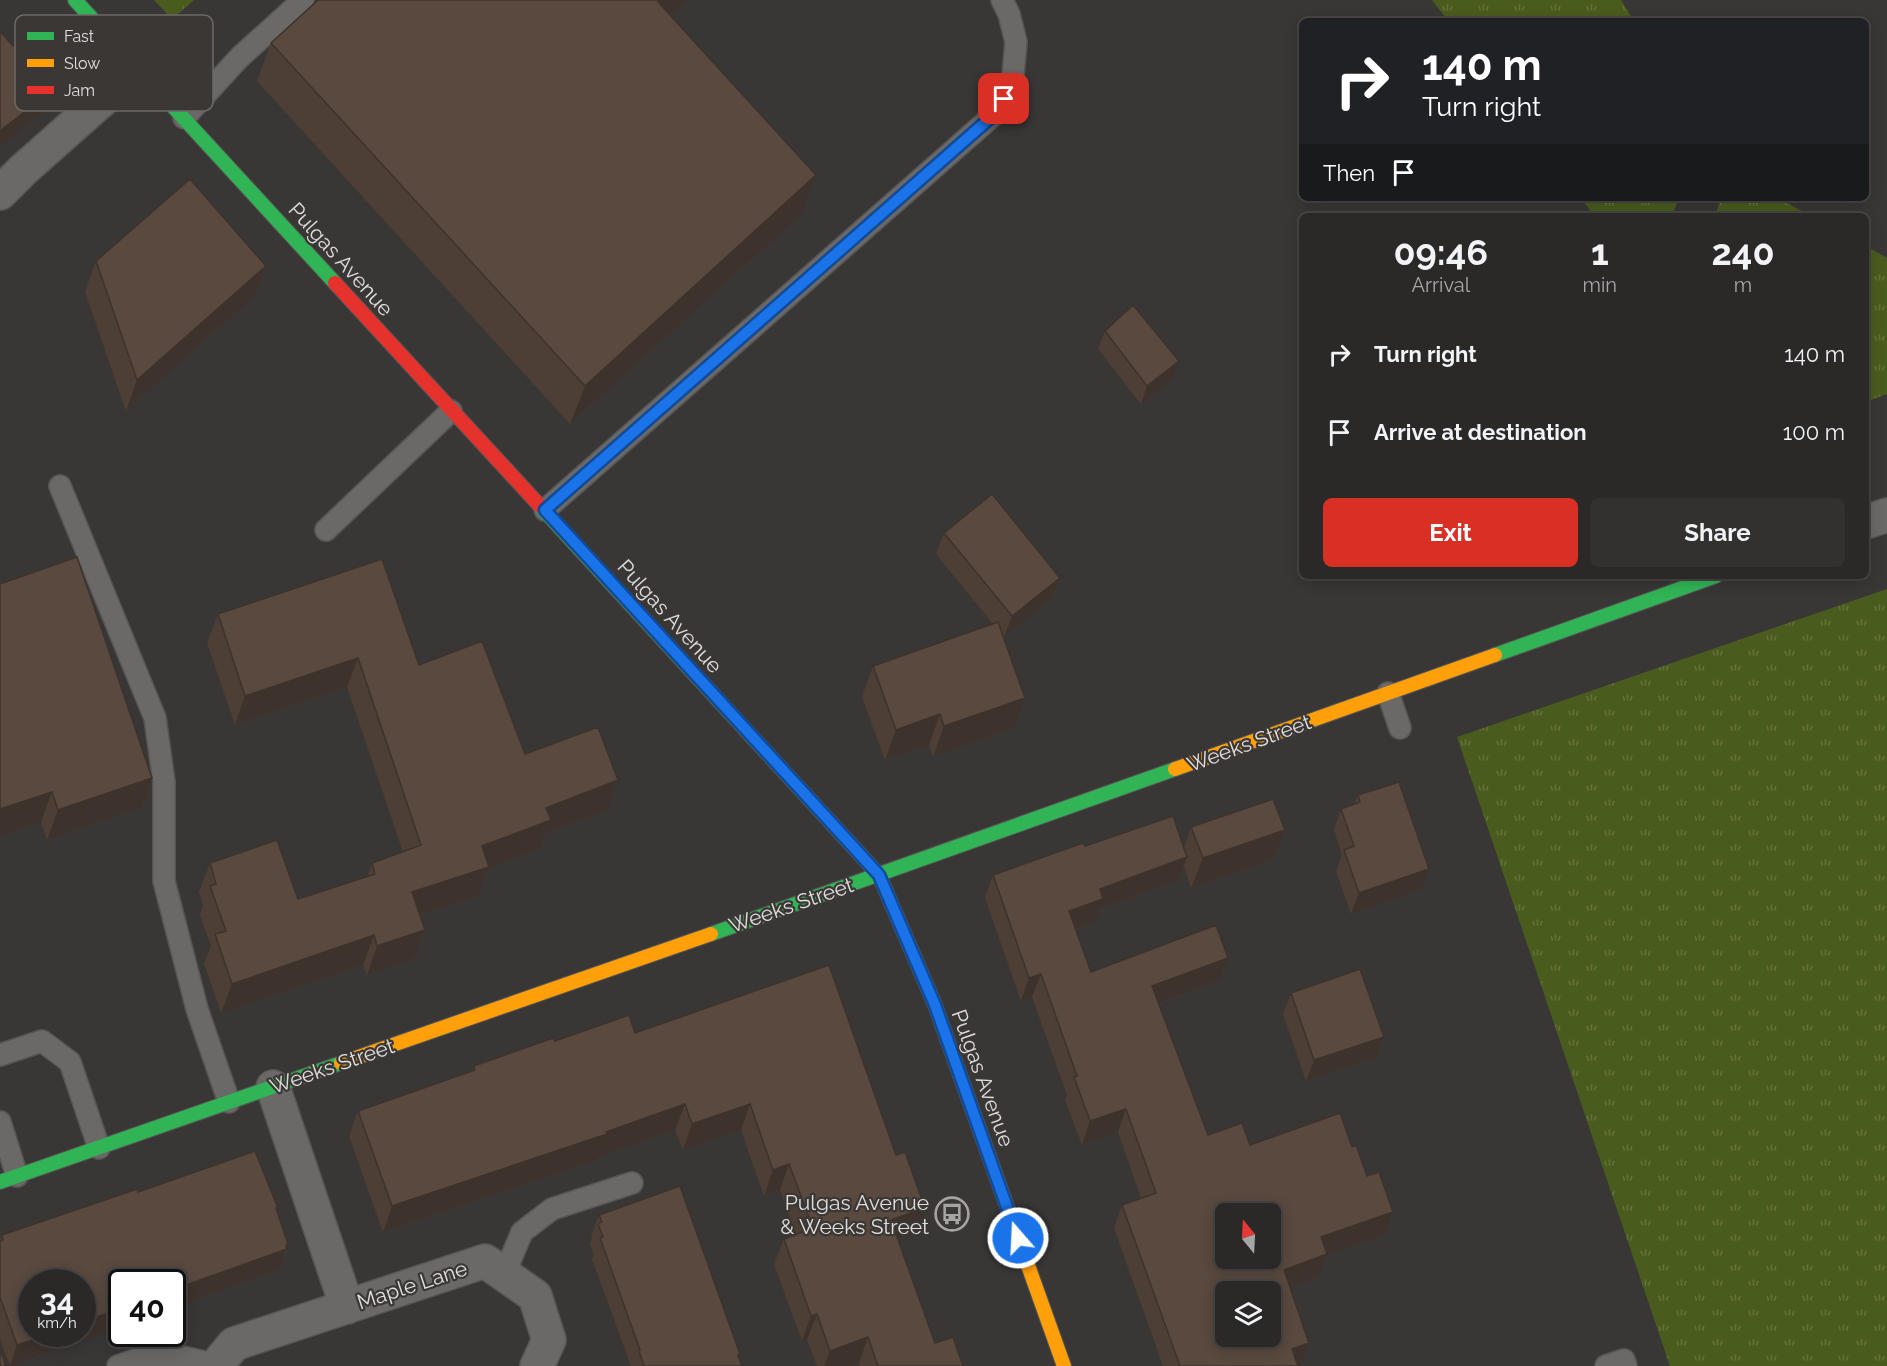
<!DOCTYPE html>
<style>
body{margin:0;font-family:Raleway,sans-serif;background:#333130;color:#f1f3f6;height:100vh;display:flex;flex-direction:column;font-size:22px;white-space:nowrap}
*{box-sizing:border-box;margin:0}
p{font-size:20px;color:#a6a6a8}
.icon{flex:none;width:33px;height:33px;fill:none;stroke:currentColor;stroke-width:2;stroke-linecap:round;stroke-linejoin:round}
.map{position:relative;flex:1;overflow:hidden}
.details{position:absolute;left:1299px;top:213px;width:570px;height:366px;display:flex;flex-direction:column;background:#2b2928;border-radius:9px;box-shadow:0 3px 15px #0003,0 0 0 2px #474545}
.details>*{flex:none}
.guide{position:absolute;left:1299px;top:18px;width:570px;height:183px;border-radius:9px;box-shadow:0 3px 15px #0003,0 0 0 2px #474545;background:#202124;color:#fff;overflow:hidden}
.needle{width:39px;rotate:342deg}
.fabs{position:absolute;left:1215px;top:1203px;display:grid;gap:12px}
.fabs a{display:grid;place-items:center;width:66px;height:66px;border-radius:9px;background:#2b2928;box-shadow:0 3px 15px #0003,0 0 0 2px #474545;font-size:30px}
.speed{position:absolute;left:18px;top:1269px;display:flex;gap:12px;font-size:30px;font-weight:700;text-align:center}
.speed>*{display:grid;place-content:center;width:78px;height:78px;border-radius:50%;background:#2b2928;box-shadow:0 3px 15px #0003,0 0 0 2px #474545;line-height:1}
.speed small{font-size:15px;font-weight:400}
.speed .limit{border:3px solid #111;border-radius:9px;background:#fff;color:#111}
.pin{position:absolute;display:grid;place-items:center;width:51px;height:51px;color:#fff;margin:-26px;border-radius:12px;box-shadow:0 3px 9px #0006}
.me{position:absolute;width:66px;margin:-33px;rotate:341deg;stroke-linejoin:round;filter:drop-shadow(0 0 4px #0008)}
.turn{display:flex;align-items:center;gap:21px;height:126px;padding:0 24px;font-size:27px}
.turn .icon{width:78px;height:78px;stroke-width:2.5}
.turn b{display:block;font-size:42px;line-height:51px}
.then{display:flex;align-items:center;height:57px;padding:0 24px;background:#0003;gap:12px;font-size:22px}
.eta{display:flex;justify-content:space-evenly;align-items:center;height:102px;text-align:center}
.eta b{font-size:36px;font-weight:700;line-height:42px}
.cta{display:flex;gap:12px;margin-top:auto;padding:12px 24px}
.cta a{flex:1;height:69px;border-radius:9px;background:#d93025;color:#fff;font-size:24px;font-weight:700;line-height:69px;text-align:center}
.cta a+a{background:#333130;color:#f1f3f6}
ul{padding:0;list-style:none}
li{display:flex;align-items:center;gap:18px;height:78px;padding:0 24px}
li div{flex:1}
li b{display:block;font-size:22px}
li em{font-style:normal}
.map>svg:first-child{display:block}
.grass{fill:url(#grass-tufts)}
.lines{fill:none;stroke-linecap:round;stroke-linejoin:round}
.lane-casing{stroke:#565554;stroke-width:24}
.street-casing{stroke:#565554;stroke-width:36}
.fast-casing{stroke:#565554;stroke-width:16}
.slow-casing{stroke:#565554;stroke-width:16}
.jam-casing{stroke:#565554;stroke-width:16}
.lane{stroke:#6a6968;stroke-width:21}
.street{stroke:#6a6968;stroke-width:33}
.fast{stroke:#30b455;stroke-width:14}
.slow{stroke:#ff9f0a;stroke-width:14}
.jam{stroke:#e5322d;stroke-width:14}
.wall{fill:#4d3f36}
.shaded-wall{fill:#3e332c}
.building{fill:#59493f;stroke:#3e332c;stroke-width:1.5;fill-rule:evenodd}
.route-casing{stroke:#114b97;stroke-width:15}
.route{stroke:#1a73e8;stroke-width:10}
.labels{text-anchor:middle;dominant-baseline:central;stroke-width:4.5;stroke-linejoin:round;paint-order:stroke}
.street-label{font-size:21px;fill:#e0dedd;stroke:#3a3735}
.poi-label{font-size:21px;fill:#e0dedd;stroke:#3a3735;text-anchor:end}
.key{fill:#3a3735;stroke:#6c6967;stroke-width:1.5}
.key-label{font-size:16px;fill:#e0dedd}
</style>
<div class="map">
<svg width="1887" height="1366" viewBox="0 0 1887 1366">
<defs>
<pattern id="grass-tufts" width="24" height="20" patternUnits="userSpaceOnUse" patternTransform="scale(1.5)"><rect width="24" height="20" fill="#4a5c1d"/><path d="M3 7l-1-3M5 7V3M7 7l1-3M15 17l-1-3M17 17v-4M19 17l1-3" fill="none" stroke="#64733d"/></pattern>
</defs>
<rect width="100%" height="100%" fill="#393736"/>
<path class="grass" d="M154,0H194L172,19Z
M1432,0H1621L1634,21H1448Z
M1581,198H1679L1672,216H1594Z
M1721,198H1778L1811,216H1715Z
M1866,246L1887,258V394L1866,402Z
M1887,589V1366H1670L1457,737Z"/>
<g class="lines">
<defs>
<path id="lane" d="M184,118L240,57L303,0
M60,486L155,718L164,782V881L197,1009L229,1102
M545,510L997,112L1012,86L1016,42L1009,14L1002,0
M326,530L451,411
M1388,693L1400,728
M0,1055L42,1041L70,1062L99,1148
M0,1122L17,1176
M504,1275L522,1232L552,1209L632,1183
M118,1366L146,1356H178L217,1365
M1606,1366L1624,1360L1626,1366"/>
<path id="street" d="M0,193L23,170L137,69
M1866,522L1887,515
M273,1087L347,1307
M216,1366L234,1344L485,1261L535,1296L549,1340L537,1366"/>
<path id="fast" d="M75,0L335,283
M540,506L879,875L935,1005L971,1106
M1495,655L1716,576
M711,934L1175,769
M0,1182L341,1063"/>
<path id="slow" d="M1175,769L1495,655
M341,1063L711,934
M971,1106L1064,1366"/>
<path id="jam" d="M335,283L540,506"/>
</defs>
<use href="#lane" class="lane-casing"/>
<use href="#street" class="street-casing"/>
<use href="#fast" class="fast-casing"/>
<use href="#slow" class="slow-casing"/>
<use href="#jam" class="jam-casing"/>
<use href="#lane" class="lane"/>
<use href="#street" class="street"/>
<use href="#fast" class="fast"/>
<use href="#slow" class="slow"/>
<use href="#jam" class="jam"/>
</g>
<path class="wall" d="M671,16L802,214L570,424L257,81L271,43Z
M96,261L266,266L255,296L126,411L85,292Z
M1105,331L1172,380L1141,404L1098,349Z
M944,533L1060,578L1052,599L1004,637L1003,636L1014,728L933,757L929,745L885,760L862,697L873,666L993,624L936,554Z
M0,584L141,808L47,840L41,822L0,836Z
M218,614L419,665L525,754L618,780L608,810L546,833L540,849L488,869L478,896L420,915L425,930L414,959L367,975L363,965L221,1013L204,963L211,946L200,915L203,905L199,892L210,863L298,899L367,877L372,863L403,852L347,687L235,725L207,643Z
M1358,795L1429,869L1421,890L1351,914L1336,871L1342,855L1334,830L1341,809L1354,805Z
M1191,827L1285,830L1273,860L1191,888L1184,866L1179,880L1100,909L1095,922L1076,929L1091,972L1228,958L1219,981L1158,1004L1208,1135L1250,1145L1385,1235L1327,1255L1319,1277L1290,1287L1301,1366H1163L1114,1228L1122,1205L1141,1198L1118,1132L1082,1145L1065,1100L1067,1095L1032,997L1021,1001L985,898L993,875L1085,846L1184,848Z
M1291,993L1384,1037L1376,1058L1306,1081L1283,1014Z
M635,1033L896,1155L925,1208L915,1233L898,1240L935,1343L963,1366H860L859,1363L850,1366H817L807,1340L802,1341L774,1264L784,1239L796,1234L780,1190L764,1196L741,1130L683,1150L675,1130L598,1157L597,1160L383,1232L349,1136L358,1111L472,1071L474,1066L555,1041Z
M138,1192L277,1211L287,1249L279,1270L172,1308V1282L122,1326L10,1366L0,1339V1240L2,1235Z
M599,1215L740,1354L739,1357L742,1366H631L592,1259L594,1254L590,1245L592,1238L591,1236Z"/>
<path class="shaded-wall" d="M661,0H689L644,41L658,2Z
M54,89L47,110L0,146V131Z
M816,175L802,214L570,424L585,386Z
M266,266L255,296L126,411L137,380Z
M1179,361L1172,380L1141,404L1147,386Z
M1060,578L1052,599L1004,637L1012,616Z
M358,658L347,687L235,725L245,696Z
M1025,698L1014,728L933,757L944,726Z
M940,714L929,745L885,760L896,730Z
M152,778L141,808L47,840L58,810Z
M618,780L608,810L546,833L540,849L488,869L478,896L401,921L412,892L482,846L546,808Z
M52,792L41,822L0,836V809Z
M1285,830L1273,860L1191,888L1203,858Z
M1187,857L1179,880L1100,909L1095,922L1061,934L1069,911L1100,889Z
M1429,869L1421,890L1351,914L1359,893Z
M425,930L414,959L367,975L377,946Z
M374,935L363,965L221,1013L232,984Z
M1228,958L1219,981L1143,1009L1152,986Z
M1041,974L1032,997L1021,1001L1029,978Z
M1384,1037L1376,1058L1306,1081L1314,1060Z
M685,1104L675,1130L598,1157L597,1160L383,1232L392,1206Z
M750,1104L741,1130L683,1150L692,1124Z
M1126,1109L1118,1132L1082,1145L1090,1121Z
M789,1164L780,1190L764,1196L773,1170Z
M925,1208L915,1233L881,1246L891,1220Z
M1393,1212L1385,1235L1327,1255L1319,1277L1276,1293L1284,1270L1321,1237Z
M288,1244L279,1270L172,1308V1290Z
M122,1308V1326L10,1366L17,1345L51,1334H82V1322Z
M817,1314L807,1340L802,1341L811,1316Z
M868,1337L859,1363L850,1366H824L830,1351Z
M1309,1343L1301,1366H1286L1292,1349Z"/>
<path class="building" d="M318,0H661L658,2L816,175L585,386L271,43Z
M0,31L13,46L18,42L54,89L0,131Z
M190,179L266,266L137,380L96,261Z
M1133,305L1179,361L1147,386L1105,331Z
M992,494L1060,578L1012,616L944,533Z
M77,557L152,778L58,810L52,792L0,809V584Z
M382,559L419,665L482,641L525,754L598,727L618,780L546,808L551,820L482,846L489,867L412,892L425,930L377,946L374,935L232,984L215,934L226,931L210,886L216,884L210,863L277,840L298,899L375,874L372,863L421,845L358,658L245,696L218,614Z
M998,622L1025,698L944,726L940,714L896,730L873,666Z
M1399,782L1429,869L1359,893L1344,850L1354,846L1341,809L1360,802L1358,795Z
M1273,799L1285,830L1203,858L1191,827Z
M1173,816L1187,857L1100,889L1103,899L1069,911L1091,972L1216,925L1228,958L1152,986L1208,1135L1242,1123L1250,1145L1340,1113L1352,1147L1356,1145L1367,1176L1379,1172L1393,1212L1321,1237L1327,1254L1284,1270L1309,1343L1292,1349L1298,1366H1180L1122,1205L1156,1193L1126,1109L1090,1121L1074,1077L1077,1076L1041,974L1029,978L993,875L1083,843L1085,846ZM1226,1214H1270V1258H1226ZM1226,1292H1270V1336H1226Z
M829,965L896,1155L905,1152L925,1208L891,1220L935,1343L953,1337L963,1366H878L868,1337L830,1351L817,1314L811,1316L784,1239L813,1228L789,1164L773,1170L750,1104L692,1124L685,1104L606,1132L607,1134L392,1206L358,1111L475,1070L474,1066L553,1038L555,1041L629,1015L635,1033Z
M1360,969L1384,1037L1314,1060L1291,993Z
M255,1151L278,1208H276L288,1244L286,1245L287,1249L172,1290V1282H122V1308L82,1322V1282H32V1334H51L17,1345L0,1297V1241L3,1240L2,1235L137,1189L138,1192Z
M680,1186L740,1354L738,1355L742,1366H644L639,1351L640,1350L600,1238L603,1237L598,1224L602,1222L599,1215Z
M0,1350L6,1366H0Z"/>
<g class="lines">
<defs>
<path id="route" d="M1004,99L997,112L545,510L879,875L935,1005L1018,1238"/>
</defs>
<use href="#route" class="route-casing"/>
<use href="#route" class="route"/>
</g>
<defs>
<symbol id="bus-ring" viewBox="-11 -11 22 22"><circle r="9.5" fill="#3a3735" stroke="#a6a4a3" stroke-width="1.5"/><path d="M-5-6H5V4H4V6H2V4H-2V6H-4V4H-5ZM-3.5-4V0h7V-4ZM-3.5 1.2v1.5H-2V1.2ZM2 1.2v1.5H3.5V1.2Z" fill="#a6a4a3"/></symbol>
</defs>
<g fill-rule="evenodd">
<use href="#bus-ring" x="933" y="1195" width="38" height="38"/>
</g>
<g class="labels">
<g class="street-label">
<text transform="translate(341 259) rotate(48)">Pulgas Avenue</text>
<text transform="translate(670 616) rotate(48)">Pulgas Avenue</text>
<text transform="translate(1249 743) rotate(-20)">Weeks Street</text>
<text transform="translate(791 905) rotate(-19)">Weeks Street</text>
<text transform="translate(332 1066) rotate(-19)">Weeks Street</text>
<text transform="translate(983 1078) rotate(70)">Pulgas Avenue</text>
<text transform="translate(412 1285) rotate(-18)">Maple Lane</text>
</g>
<g class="poi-label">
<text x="929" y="1202">Pulgas Avenue<tspan x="929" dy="24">&amp; Weeks Street</tspan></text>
</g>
</g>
<rect x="15" y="15" width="198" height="96" rx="9" class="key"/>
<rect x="27" y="32" width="27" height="8" fill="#30b455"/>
<rect x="27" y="59" width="27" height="8" fill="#ff9f0a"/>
<rect x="27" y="86" width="27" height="8" fill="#e5322d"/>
<g class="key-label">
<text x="64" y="42">Fast</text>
<text x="64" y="69">Slow</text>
<text x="64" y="96">Jam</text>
</g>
</svg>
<div class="fabs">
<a><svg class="needle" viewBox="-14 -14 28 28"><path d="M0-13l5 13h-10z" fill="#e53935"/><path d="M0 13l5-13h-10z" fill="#a6a6a8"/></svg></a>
<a><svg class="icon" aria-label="layers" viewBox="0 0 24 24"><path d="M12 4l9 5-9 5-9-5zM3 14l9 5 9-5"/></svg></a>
</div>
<div class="speed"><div>34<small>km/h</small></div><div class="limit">40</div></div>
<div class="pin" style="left:1004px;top:99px;background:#d93025"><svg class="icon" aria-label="arrive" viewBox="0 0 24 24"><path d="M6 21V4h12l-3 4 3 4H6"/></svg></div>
<svg class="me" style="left:1018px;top:1238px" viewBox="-20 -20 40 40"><circle r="17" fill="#1a73e8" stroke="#fff" stroke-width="3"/><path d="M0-11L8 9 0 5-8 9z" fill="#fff"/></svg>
<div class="guide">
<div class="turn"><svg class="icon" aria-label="right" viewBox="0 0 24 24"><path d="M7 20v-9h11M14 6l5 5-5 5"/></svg><div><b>140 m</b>Turn right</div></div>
<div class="then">Then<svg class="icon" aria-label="arrive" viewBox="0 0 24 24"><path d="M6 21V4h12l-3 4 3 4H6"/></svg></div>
</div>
<section class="details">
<div class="eta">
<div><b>09:46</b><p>Arrival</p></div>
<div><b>1</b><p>min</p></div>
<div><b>240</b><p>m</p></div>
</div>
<ul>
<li><svg class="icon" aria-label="right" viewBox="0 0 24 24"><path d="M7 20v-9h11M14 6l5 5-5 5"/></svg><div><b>Turn right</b></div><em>140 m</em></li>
<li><svg class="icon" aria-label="arrive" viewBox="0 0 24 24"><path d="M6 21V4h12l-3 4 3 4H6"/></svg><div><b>Arrive at destination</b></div><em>100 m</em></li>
</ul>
<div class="cta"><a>Exit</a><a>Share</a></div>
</section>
</div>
